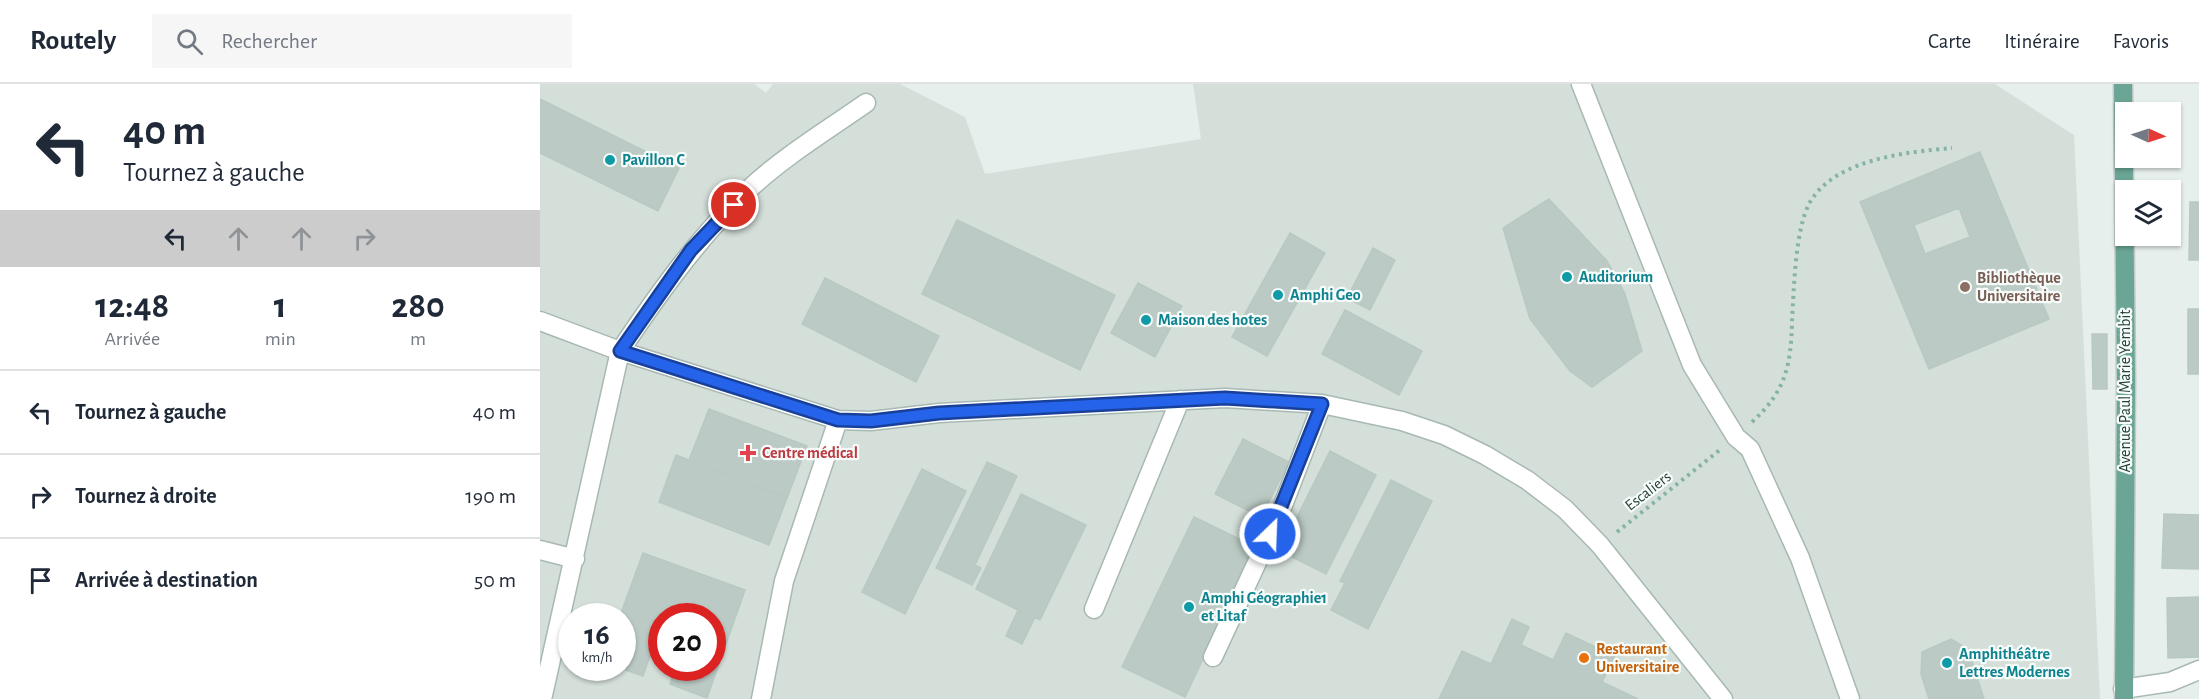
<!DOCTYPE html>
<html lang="fr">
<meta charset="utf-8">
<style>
body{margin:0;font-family:"Alegreya Sans",sans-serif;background:#f6f6f7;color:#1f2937;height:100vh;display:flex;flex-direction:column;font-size:22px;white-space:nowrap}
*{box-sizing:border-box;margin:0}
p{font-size:20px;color:#747a83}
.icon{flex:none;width:33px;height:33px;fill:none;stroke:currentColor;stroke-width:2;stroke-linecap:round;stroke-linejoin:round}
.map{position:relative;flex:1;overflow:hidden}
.details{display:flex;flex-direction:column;background:#fff;width:540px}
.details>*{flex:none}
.guide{background:#fff;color:#1f2937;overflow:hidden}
.needle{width:39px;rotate:93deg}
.fabs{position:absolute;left:1575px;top:18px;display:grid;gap:12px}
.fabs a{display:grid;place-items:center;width:66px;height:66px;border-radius:0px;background:#fff;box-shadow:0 2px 4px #0004;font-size:30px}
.speed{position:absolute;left:18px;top:519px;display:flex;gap:12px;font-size:30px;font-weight:700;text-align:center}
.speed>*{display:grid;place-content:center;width:78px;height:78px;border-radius:50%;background:#fff;box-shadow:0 2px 4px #0004;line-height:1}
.speed small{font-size:15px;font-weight:400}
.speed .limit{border:9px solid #d22;background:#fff;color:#111}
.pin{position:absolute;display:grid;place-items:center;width:51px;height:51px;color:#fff;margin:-26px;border:3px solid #fff;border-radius:50%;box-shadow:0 2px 6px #0007}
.me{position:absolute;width:66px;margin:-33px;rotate:24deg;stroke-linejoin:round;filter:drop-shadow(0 0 4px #0008)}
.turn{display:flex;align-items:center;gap:21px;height:126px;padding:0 24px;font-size:27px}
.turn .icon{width:78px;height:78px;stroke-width:2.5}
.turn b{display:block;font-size:42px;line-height:51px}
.lanes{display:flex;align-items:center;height:57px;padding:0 24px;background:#0003;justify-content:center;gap:30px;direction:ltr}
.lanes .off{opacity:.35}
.eta{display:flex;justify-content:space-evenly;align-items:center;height:102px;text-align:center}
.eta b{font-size:36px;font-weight:600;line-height:42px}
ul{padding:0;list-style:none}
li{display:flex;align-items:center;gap:18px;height:84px;padding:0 24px;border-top:2px solid #e0e1e3}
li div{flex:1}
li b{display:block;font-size:22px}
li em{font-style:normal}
header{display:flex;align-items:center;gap:36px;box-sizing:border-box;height:84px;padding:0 30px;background:#fff;border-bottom:2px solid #e0e1e3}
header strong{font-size:28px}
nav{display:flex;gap:33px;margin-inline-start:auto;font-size:21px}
.search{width:420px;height:54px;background:#f6f6f7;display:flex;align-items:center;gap:15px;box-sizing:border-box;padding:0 21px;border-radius:0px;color:#747a83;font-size:22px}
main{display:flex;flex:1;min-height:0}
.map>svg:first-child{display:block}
.built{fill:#d4dfda;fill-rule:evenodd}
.building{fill:#bbcac4;stroke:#b8c9c2;stroke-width:1.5;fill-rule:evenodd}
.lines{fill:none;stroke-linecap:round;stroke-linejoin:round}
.minor-casing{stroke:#a8b8b2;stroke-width:21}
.major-casing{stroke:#c2cac8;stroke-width:21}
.path{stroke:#86b3a5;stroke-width:4;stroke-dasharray:3 4.5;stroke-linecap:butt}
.minor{stroke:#fff;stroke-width:18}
.major{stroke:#6aa596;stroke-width:18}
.route-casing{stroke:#184099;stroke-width:15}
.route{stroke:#2563eb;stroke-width:10}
.culture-dot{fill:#0f9aa8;stroke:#f7fbf9;stroke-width:2}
.education-dot{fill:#8d6e63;stroke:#f7fbf9;stroke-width:2}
.health-dot{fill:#e0444e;stroke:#f7fbf9;stroke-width:2}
.food-dot{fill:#e8710a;stroke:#f7fbf9;stroke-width:2}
.labels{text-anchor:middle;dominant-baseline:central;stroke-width:4.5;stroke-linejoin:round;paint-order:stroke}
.culture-label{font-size:16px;font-weight:bold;fill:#0d838f;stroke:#f7fbf9;text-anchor:start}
.education-label{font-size:16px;font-weight:bold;fill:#785e54;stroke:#f7fbf9;text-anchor:start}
.street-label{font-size:16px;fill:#24423a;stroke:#f7fbf9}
.health-label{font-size:16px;font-weight:bold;fill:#be3a42;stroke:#f7fbf9;text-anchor:start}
.food-label{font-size:16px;font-weight:bold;fill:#c56008;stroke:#f7fbf9;text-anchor:start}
</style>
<header>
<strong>Routely</strong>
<div class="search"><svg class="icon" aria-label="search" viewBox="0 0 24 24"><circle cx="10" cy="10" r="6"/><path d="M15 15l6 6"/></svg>Rechercher</div>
<nav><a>Carte</a><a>Itinéraire</a><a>Favoris</a></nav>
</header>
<main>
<section class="details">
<div class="guide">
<div class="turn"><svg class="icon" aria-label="left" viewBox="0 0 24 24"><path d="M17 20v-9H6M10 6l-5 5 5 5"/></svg><div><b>40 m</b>Tournez à gauche</div></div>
<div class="lanes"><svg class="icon" aria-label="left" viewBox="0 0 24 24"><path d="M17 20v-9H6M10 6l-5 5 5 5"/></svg><svg class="icon off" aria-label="ahead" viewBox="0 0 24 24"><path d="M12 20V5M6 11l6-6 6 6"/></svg><svg class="icon off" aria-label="ahead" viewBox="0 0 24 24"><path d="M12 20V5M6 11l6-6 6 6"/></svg><svg class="icon off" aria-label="right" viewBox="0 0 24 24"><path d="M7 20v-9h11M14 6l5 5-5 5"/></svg></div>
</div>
<div class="eta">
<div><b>12:48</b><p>Arrivée</p></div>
<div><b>1</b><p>min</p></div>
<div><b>280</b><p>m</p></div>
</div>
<ul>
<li><svg class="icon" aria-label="left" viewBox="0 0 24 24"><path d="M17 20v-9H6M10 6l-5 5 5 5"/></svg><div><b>Tournez à gauche</b></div><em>40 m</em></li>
<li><svg class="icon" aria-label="right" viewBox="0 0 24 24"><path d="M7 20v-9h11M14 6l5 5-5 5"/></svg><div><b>Tournez à droite</b></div><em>190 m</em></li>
<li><svg class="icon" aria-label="arrive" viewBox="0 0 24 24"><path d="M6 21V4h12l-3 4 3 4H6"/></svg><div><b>Arrivée à destination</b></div><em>50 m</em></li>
</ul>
</section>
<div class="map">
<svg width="1659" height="615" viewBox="0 0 1659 615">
<rect width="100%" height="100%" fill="#e6efeb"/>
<path class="built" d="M0,0H214L226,9L233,0H360L425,33L445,90L661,55L653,0H1455L1534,51L1560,615H0ZM32,532H82V584H32ZM122,532H172V584H122Z"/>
<path class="building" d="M0,15L139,84L118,127L0,69Z
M1440,68L1509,235L1389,285L1320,118ZM1419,124L1430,153L1385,170L1374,141Z
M1009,115L1067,177L1085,210L1102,267L1052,303L1030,287L990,235L963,144Z
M1650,118H1659V176H1649Z
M417,136L575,211L540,286L382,210Z
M750,149L785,169L727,272L692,253Z
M833,164L855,176L830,226L807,214Z
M285,194L399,252L376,298L262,240Z
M598,199L642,222L615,273L571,249Z
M1648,225H1659V290H1648Z
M805,226L882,267L859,311L782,270Z
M1552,250H1567V305H1553Z
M169,325L267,362L247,414L149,376Z
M703,355L749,378L721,433L675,410Z
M790,367L836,391L786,490L740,467Z
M136,371L247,414L229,461L119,418Z
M447,378L477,392L435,481L441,484L432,501L396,484Z
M382,385L426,407L365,530L322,508Z
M851,396L892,417L828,545L791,526L805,499L800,497Z
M481,410L546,441L500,536L495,533L482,560L466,552L478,526L436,505Z
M1624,430L1659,431V485L1622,484Z
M654,433L716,463L645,613L582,583Z
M103,469L205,506L167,614L130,600L136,584H172V532H122V549L118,548L103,592L80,584H82V532H80Z
M1659,513V573L1628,574L1627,514Z
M972,535L989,543L981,561L1013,576L1026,549L1075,572L1062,598L1098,615H899L922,567L951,580Z
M1411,555L1428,565L1444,615H1389L1381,590L1382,568Z"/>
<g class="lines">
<defs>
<path id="minor" d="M1041,0L1152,281L1196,353L1210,365L1260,474L1310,615
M0,237L80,267C119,209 158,154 208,106C243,73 286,47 326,19
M0,466L35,475
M554,525L640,316
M673,573L740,429L782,320
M1583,605L1630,598L1659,586
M0,615L3,611L80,267L298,336L331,337L399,329L685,314L782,320L862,337L904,351L945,371L987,396L1025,425L1060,461L1183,615
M221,615L244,497L298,336"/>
<path id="major" d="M1583,0L1586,294L1584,615"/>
</defs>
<use href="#minor" class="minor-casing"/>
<use href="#major" class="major-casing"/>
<path class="path" d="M1212,338C1246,307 1251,281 1252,237C1254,205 1255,147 1269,120C1293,75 1367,68 1412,64
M1077,448L1181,365"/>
<use href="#minor" class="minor"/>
<use href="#major" class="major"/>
</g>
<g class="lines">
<defs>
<path id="route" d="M194,121L151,166L80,267L298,336L331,337L399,329L685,314L782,320L730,450"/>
</defs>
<use href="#route" class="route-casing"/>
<use href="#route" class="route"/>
</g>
<g class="culture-dot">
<circle cx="70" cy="76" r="6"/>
<circle cx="1027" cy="193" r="6"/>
<circle cx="738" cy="211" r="6"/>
<circle cx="606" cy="236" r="6"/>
<circle cx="649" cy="523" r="6"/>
<circle cx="1407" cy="579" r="6"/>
</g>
<circle class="education-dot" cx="1425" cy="203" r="6"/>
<path class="health-dot" d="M205 360h6v6h6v6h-6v6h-6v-6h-6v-6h6z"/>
<circle class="food-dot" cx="1044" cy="574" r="6"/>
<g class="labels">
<g class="culture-label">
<text x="82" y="76">Pavillon C</text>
<text x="1039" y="193">Auditorium</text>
<text x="750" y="211">Amphi Geo</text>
<text x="618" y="236">Maison des hotes</text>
<text x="661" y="514">Amphi Géographie1<tspan x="661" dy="18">et Litaf</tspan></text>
<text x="1419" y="570">Amphithéâtre<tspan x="1419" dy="18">Lettres Modernes</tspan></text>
</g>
<g class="education-label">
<text x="1437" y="194">Bibliothèque<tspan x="1437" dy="18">Universitaire</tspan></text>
</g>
<g class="street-label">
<text transform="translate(1585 307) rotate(-90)">Avenue Paul Marie Yembit</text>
<text transform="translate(1108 407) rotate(-38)">Escaliers</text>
</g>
<g class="health-label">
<text x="222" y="369">Centre médical</text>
</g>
<g class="food-label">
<text x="1056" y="565">Restaurant<tspan x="1056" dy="18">Universitaire</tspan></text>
</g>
</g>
</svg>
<div class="fabs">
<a><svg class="needle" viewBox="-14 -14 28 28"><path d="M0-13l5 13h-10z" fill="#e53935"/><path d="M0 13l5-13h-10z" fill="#747a83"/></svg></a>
<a><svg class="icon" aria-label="layers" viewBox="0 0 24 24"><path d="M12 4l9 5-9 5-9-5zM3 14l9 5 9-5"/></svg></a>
</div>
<div class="speed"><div>16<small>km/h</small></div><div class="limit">20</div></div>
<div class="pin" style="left:194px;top:121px;background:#d93025"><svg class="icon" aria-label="arrive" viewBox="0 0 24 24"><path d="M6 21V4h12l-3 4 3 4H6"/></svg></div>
<svg class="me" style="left:730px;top:450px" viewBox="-20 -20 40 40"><circle r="17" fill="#2563eb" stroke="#fff" stroke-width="3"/><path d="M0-11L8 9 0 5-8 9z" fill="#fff"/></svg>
</div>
</main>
